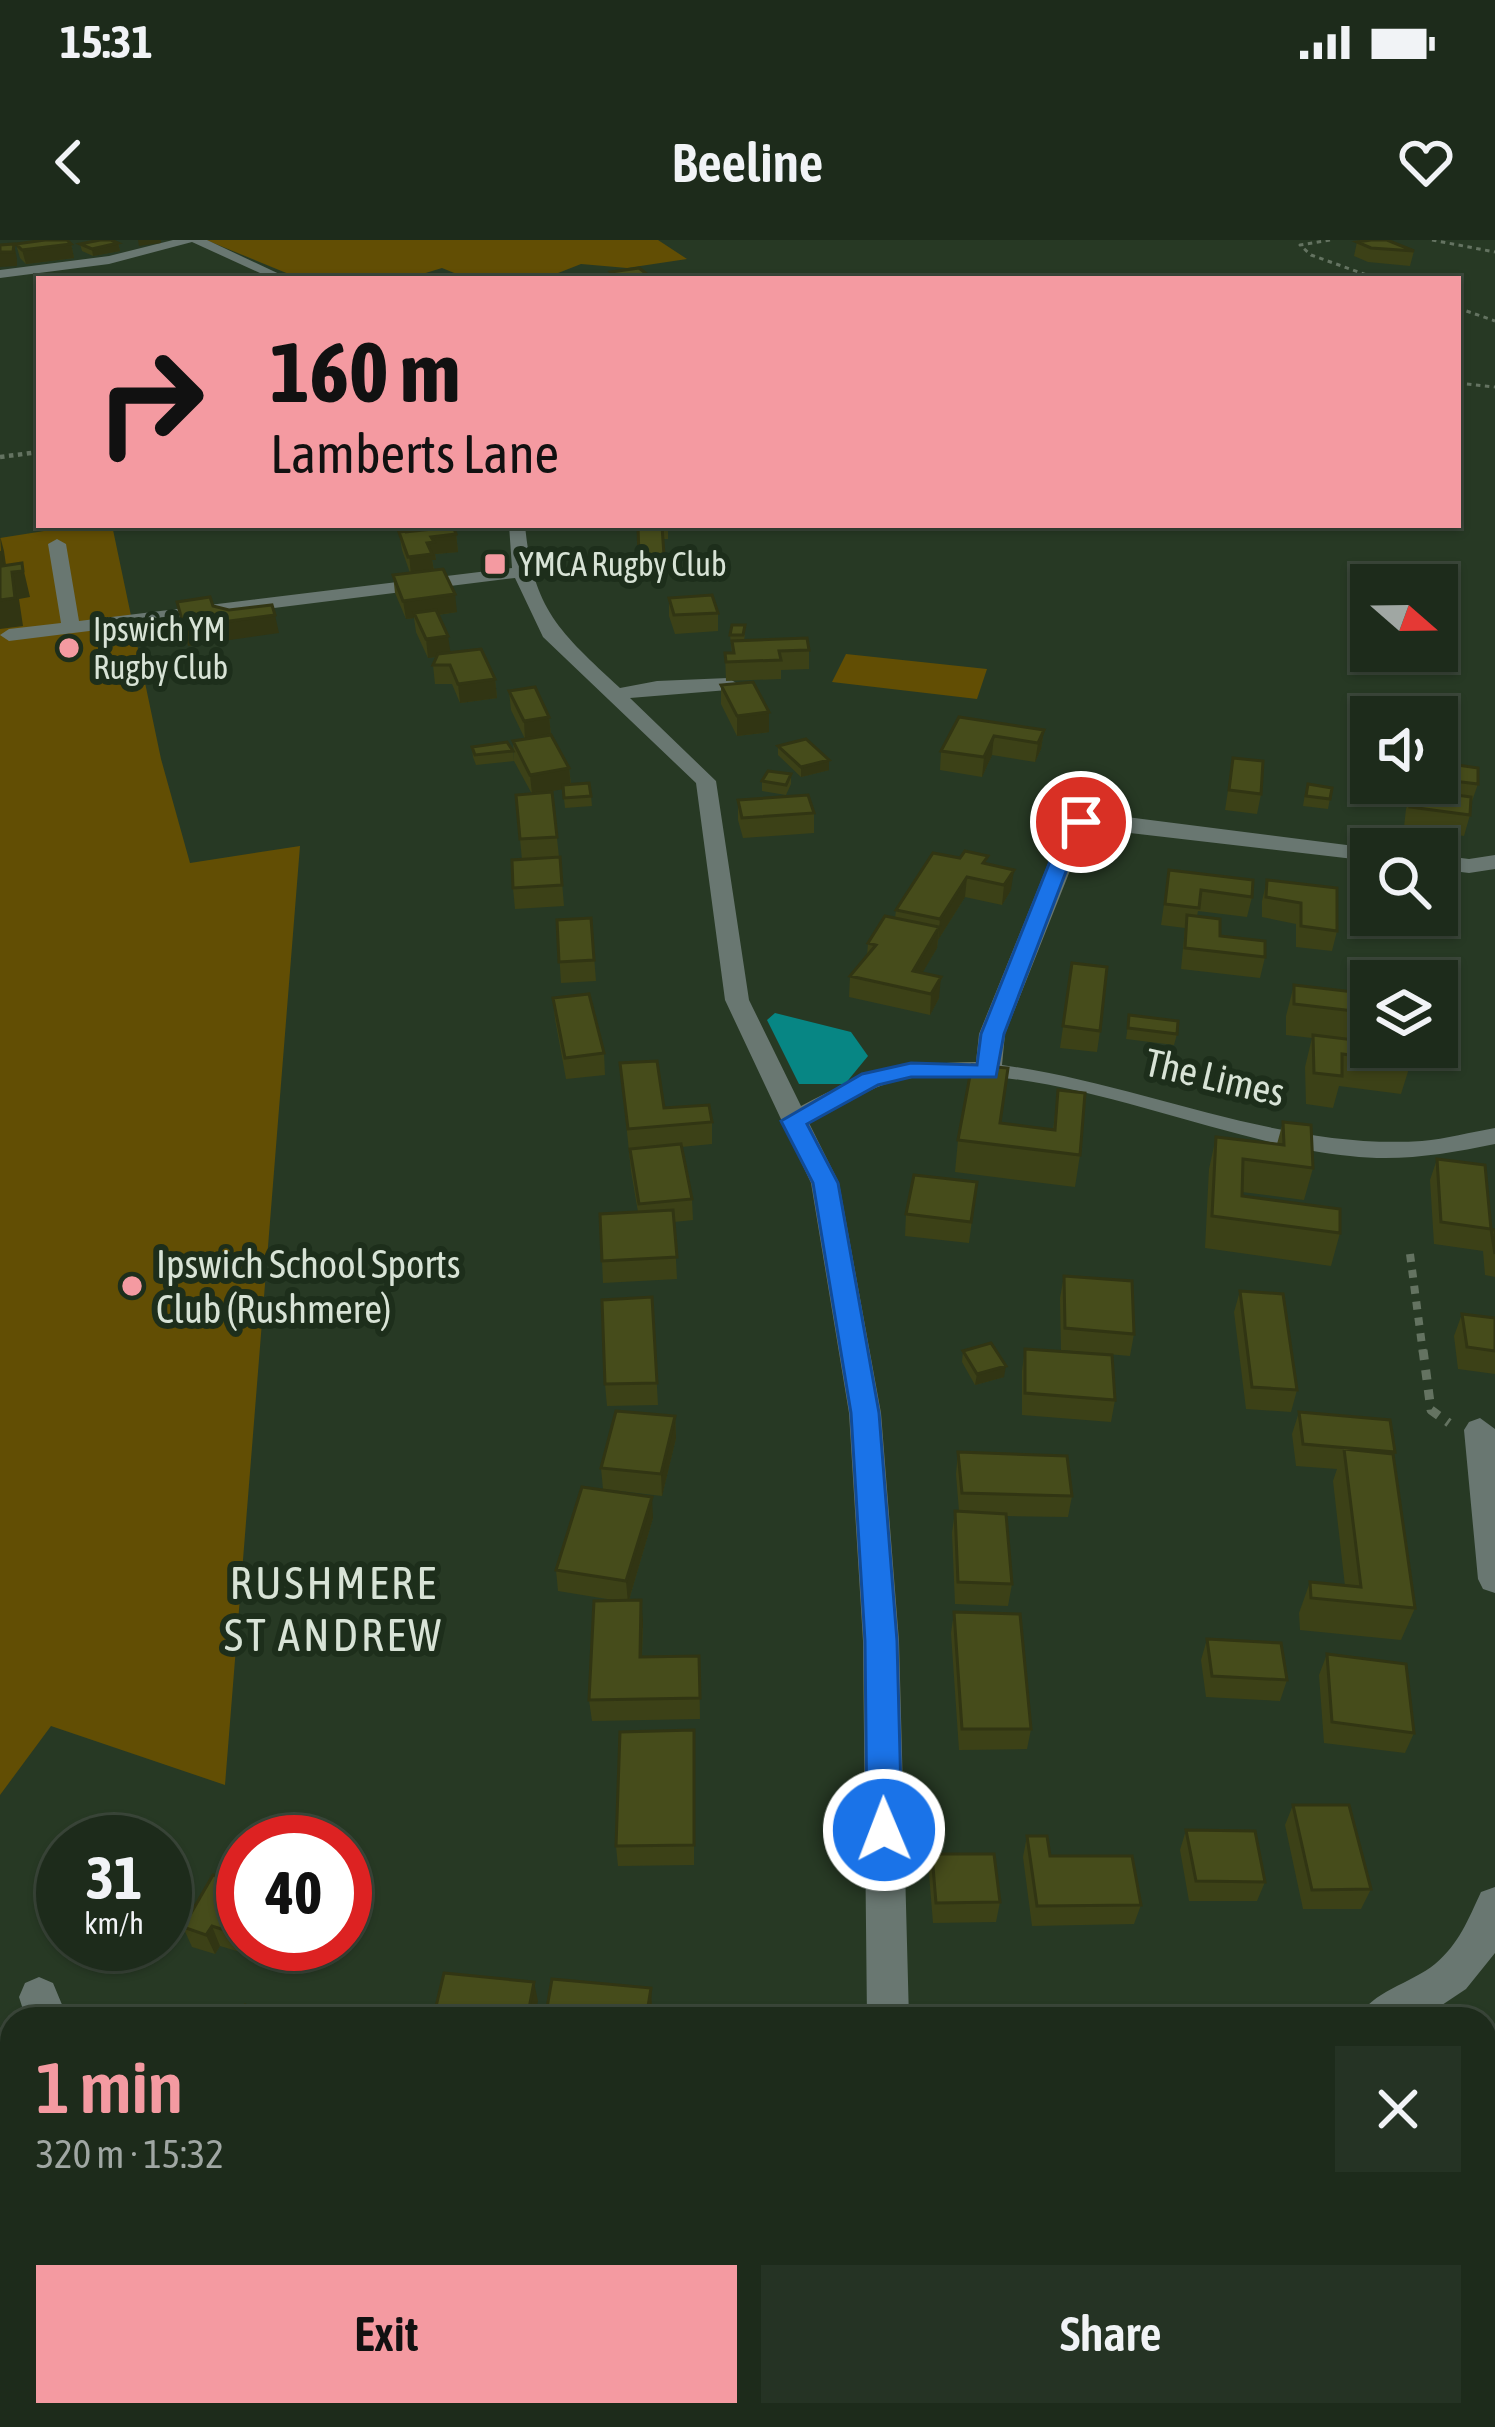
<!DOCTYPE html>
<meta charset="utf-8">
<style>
body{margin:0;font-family:"Asap Condensed",sans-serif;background:#253324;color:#f1f3f6;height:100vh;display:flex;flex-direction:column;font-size:45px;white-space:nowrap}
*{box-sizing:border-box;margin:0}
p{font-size:39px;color:#a0a7a3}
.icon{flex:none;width:66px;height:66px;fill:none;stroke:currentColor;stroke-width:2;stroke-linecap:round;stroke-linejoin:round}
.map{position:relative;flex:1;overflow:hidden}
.drawer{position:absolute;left:0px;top:1767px;width:1497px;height:420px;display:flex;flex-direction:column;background:#1d2b1b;border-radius:36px 36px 0 0;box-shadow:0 3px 9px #0004,0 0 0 3px #3b473a}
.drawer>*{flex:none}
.banner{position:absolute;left:36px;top:36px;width:1425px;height:252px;border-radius:0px;box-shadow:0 3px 9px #0004,0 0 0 3px #3b473a;background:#f49aa1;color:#111;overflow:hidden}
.needle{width:78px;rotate:110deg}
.fabs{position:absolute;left:1350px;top:324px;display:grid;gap:24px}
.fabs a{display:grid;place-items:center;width:108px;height:108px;border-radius:0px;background:#1d2b1b;box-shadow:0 3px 9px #0004,0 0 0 3px #3b473a;font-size:60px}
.speed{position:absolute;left:36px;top:1575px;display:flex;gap:24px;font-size:60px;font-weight:700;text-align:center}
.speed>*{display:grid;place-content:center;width:156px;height:156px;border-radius:50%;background:#1d2b1b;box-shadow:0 3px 9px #0004,0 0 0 3px #3b473a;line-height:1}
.speed small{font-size:30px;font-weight:400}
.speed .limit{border:18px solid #d22;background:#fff;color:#111}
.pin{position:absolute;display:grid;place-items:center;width:102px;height:102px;color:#fff;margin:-51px;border:6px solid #fff;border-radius:50%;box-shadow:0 3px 12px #0007}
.me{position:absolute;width:132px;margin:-66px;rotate:359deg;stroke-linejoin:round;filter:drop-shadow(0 0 9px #0008)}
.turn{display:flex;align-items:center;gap:42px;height:252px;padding:0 36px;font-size:54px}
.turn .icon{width:156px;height:156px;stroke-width:2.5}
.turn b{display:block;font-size:84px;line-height:102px}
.round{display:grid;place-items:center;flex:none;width:126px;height:126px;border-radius:0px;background:#253324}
.head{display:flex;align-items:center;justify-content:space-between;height:204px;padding:0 36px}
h1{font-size:72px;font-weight:600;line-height:90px;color:#f49aa1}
.cta{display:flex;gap:24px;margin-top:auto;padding:24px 36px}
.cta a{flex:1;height:138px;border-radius:0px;background:#f49aa1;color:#111;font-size:48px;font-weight:600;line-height:138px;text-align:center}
.cta a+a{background:#253324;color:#f1f3f6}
.status{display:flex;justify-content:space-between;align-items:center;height:84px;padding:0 60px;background:#1d2b1b;direction:ltr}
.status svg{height:33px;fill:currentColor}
header{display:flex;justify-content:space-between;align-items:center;height:156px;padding:0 36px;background:#1d2b1b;font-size:54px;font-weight:600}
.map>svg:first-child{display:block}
.green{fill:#624e04}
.water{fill:#078684}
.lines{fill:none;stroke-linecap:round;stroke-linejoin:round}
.path-far3{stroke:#647361;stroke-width:3;stroke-dasharray:4.5 4.5;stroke-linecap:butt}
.path-far2{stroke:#647361;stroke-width:4.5;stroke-dasharray:4.5 4.5;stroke-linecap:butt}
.path-far1{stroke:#647361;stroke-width:8;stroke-dasharray:8 8;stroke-linecap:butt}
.path{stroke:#647361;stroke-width:9;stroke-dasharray:10 10;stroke-linecap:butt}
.minor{fill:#697771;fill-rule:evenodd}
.wall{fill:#3c4117}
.shaded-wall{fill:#313513}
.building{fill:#464c1b;stroke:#313513;stroke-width:3}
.route{fill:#1a73e8;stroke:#114b97;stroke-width:3}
.poi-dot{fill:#f49aa1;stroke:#1d2e1b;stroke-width:4.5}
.labels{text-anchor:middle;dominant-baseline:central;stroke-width:12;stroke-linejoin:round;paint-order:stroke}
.far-poi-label{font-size:33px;fill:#d8e3d6;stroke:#1d2e1b;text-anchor:start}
.street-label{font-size:39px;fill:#d8e3d6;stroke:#1d2e1b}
.poi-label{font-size:39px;fill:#d8e3d6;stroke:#1d2e1b;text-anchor:start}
.quarter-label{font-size:45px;letter-spacing:3px;fill:#d8e3d6;stroke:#1d2e1b}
</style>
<div class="status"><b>15:31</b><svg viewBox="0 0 49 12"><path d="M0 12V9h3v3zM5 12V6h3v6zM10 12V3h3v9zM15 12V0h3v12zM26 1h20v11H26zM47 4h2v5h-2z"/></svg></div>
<header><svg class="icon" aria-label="back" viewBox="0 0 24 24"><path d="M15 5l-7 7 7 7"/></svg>Beeline<svg class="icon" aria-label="heart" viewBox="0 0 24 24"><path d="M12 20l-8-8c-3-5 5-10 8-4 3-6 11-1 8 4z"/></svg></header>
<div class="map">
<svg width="1495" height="2187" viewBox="0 0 1495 2187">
<rect width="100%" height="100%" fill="#273924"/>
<path class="green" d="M206,0H658L687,19L627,28L581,24L548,37L469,39L442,28L406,39H301Z
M82,285H112L161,519L190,623L300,606L225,1545L51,1486L0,1555V298Z
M846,414L987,429L977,459L832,442Z"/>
<path class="water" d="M775,773L851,792L868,816L845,844H799L767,780Z"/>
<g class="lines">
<path class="path-far3" d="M1330,0L1300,5L1311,15L1378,39
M1432,0L1495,12
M1458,68L1495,81
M1458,143L1495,147"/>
<path class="path-far2" d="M0,217L39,212"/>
<path class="path-far1" d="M1410,1014L1423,1113"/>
<path class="path" d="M1423,1110L1431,1170L1449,1183"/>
<path class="minor" d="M173,0H207L290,39H273L192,2L109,24L0,38V30L109,16Z
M509,285H525C533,370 560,392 620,448L657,441L728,438L738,444L728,450L630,458L716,541L749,760L801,866C866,831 903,823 976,822L979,794L1060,594L1073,577L1111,575L1378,609H1371V621L1087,588L1005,794L1002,825C1141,844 1279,910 1422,901C1446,899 1471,892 1495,888V904C1446,914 1400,922 1350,916C1209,902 1040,813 900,840C868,847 839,868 809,883L839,943L881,1173L899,1401L909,1779H867L863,1401L849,1173L811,943L725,760L696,543L543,397L515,338L9,401L0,395L9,389L61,383L48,304L57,299L66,304L79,381L512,328Z
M1437,615L1469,619L1495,615V629L1469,633L1437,629Z
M1480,1178L1495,1189V1353L1483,1349L1478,1339L1464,1190L1469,1182Z
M1495,1647V1713L1466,1749L1421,1779H1358C1370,1752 1412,1743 1435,1724C1459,1704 1468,1680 1481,1652Z
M39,1737L53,1743L68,1779H26L19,1757L25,1743Z
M12,1859V1916L0,1921V1864Z
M884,2175H932L934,2187H886Z"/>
</g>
<path class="wall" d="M1357,2L1414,11L1410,26L1368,22L1354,16Z
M118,3L120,11L93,16L82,11L80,4Z
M16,4H71L74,18L26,24L20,18Z
M401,285H431L433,289L456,294L458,312L435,314L436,320H432L434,330L457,372L438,375L450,413L495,439L497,458L460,463L452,444H435L433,425L437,417L428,418L416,392L414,378L406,379L395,353L393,335L410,333L402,310L399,292H403Z
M642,285H668V299H663L665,333L640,334L638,287H642Z
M669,358L718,373V391L675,394L669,376Z
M730,395H745L744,400L809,410V429L781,430V439L726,441L725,413H732Z
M721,445L769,472V492L737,496L721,464Z
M509,451L549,477L551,495L569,528L571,544L591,556L592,566L565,568L563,549L540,553L552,552L559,617H560L564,666L515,669L513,648L522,620L520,599L532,554L514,521L513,501L525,499L511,470Z
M959,477L1044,490L1041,509L1035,522L992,515L982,537L940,530L941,511Z
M778,506L829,530L801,537L778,515Z
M472,507L513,511L514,521L476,525L473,517Z
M1233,518L1261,554L1257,574L1225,570Z
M1437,522L1478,544L1471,564L1470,575L1464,596L1404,587L1406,569L1412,549L1421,550V543H1437Z
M791,534V544L786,555L762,551V541Z
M1332,548L1328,569L1303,566L1305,554Z
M738,560L814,573V593L743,598L738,580Z
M987,624L1011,650L1002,665L965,657L938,700L937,708L922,733L939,758L930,775L849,757L850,736L867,716L868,703L895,678L896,670Z
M1169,630L1252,657L1247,677L1198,671L1197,676L1220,696L1265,717L1260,738L1181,729L1185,688L1161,685Z
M1267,640L1337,648V691L1332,711L1296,707V684L1262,677V661Z
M591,678L596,741L561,743L557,680Z
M1072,723L1100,791L1097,812L1060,808Z
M1294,745L1371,754V807L1411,822L1401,854L1339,846L1333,868L1306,864L1305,827L1312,798L1286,795V776Z
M553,758L604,813L605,835L566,839L555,779Z
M1128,785L1177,794L1174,805L1126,799Z
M620,823L664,868L712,882V904L681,907L692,959L693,980L674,982L677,1039L603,1043L602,1021L638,972L631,931Z
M1058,850L1080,915L1075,947L955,932L958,900L1000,883L1053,890Z
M1283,882L1313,928L1304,960L1242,952V956L1340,993L1331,1026L1205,1008L1209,929L1216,897L1277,904Z
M1437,919L1491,989L1495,990V1037L1485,1035L1483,1011L1434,1004L1430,940Z
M977,942L969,1003L905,996L906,974Z
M1064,1036L1134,1094L1130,1116L1061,1110L1060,1058Z
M1240,1051L1297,1150L1291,1172L1246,1169L1234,1072Z
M652,1057L658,1165L607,1166L605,1144Z
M1462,1074L1495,1078V1134L1458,1129L1454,1096Z
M1025,1109L1115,1160L1111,1182L1022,1175V1131Z
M963,1111L1004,1137L975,1145L962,1122Z
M1299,1172L1395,1212L1393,1216L1415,1368L1401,1400L1300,1390L1299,1373L1310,1342L1345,1346L1333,1241L1337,1229L1296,1226L1292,1194Z
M675,1176L676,1198L662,1256L603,1249L601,1228Z
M958,1212L1072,1256L1068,1277L1006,1276L1012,1344L1008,1366L955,1364L952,1293L955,1271H959L956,1234Z
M653,1278L629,1360L643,1381L642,1417L699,1416L700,1479L592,1481L589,1460L613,1360L558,1351L556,1330Z
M954,1372L1031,1489L1027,1509L959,1510L951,1393Z
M1207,1399L1287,1440L1280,1461L1206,1457L1201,1420Z
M1327,1414L1414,1493L1405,1513L1324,1503L1319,1435Z
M694,1490V1625L618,1626L616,1606Z
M1293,1565L1371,1649L1361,1669H1303L1285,1585Z
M1186,1590L1265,1642L1257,1661H1189L1180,1610Z
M1027,1596L1050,1616L1141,1665L1134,1684L1032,1686L1023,1617Z
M932,1614L1000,1662L996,1682L933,1683L929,1634Z
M243,1644V1704H332L326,1715L316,1711L308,1727L286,1720L283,1725L220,1706L215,1714L192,1707L183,1687Z
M1485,2017H1495V2113H1485Z
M12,2116V2164L0,2154V2138Z
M39,2175H120L113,2187H70Z
M538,2175H653V2178L541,2185Z"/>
<path class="shaded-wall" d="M138,0H161V3L139,6Z
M118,3L120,11L93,16L92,9Z
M14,4L17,19V26L0,27V12Z
M71,4L74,18L26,24L22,10Z
M407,294H456L458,312L435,314L436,320H432L434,332L411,335Z
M0,296L4,311L10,353L2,326Z
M22,323L30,357L19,359L23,386L0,389V360L12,332Z
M455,354L457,372L416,378L414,373V378L406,379L403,361Z
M275,375L279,393L188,406L184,387Z
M448,396L451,415L428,418L426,399Z
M495,439L497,458L460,463L458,444Z
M769,472V492L737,496V476Z
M549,477L551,497L525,500L524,481Z
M1044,490L1041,509L1035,522L1038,503Z
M994,496L992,515L982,537L984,517Z
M829,520V530L801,537V527Z
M569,528L571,548L532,554L530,535Z
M1014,630L1011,650L1002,665L1004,645Z
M967,637L965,657L938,700L940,679Z
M939,687L937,708L911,752L913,731Z
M941,737L939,758L930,775L931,754Z
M1006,1126L1004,1137L975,1145L977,1134Z
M675,1176L676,1198L662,1256L661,1234Z
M652,1257L653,1278L628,1363L626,1341Z
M641,1360L643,1381L641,1438L640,1417Z
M212,1686L220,1706L215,1714L206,1695Z
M276,1704H279L286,1720L283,1725L275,1706Z
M303,1704H313L316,1711L308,1727L301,1708Z
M323,1704H332L326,1715Z
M534,1742L538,1761L534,1779H527Z
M651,1748L652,1766L651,1779H646Z
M100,2175H120L113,2187H94Z
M422,2175H424L428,2187H421Z"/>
<path class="building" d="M45,0H67L71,4L22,10L16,4Z
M100,0H111L118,3L92,9L80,4Z
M1371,0H1387L1414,11L1371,8L1357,2Z
M14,4L13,12H0V5Z
M639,28L653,39H620L611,32Z
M403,285H431L433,289L406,292Z
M453,286L456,294L431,297L434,302L427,303L432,314L408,317L399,292Z
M662,286L664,315L639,316L638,287Z
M0,311L2,326L22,323L23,331L12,332L15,358L0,360Z
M443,329L455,354L403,361L393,335Z
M712,355L718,373L674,375L669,358Z
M210,357L213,366L229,370L272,365L275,375L184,387L177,362Z
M436,370L448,396L426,399L414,373Z
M732,385H745L743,395H730Z
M807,398L809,410L779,411L781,420L726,422L725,413H734L732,401Z
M481,409L495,439L458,444L450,425H433L438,414Z
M753,442L769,472L737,476L721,445Z
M535,447L549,477L524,481L509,451Z
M959,477L1044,490L1038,503L994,496L984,517L941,511Z
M551,495L569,528L530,535L513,501Z
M806,499L829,520L801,527L778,506Z
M507,502L513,511L475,515L472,507Z
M1233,518L1263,521L1261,554L1229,550Z
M1437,522L1478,528V544L1437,539Z
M768,531L791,534L786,545L762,541Z
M589,543L591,556L564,558L563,545Z
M1308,544L1332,548L1330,559L1306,556Z
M1412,549L1471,557L1470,575L1410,567Z
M552,552L557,597L520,599L516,555Z
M808,555L814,573L742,578L738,560Z
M965,611L988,616L983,623L1014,630L1004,645L967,637L940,679L896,670L933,613L960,618Z
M560,617L562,645L513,648L512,620Z
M1169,630L1253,640L1252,657L1201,650L1199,668L1165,664Z
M1267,640L1337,648V691L1301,686V663L1266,657Z
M1187,675L1220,679V696L1265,701V717L1185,708Z
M885,676L939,687L913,731L941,737L931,754L850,736L876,705L868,703Z
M591,678L594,720L559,722L557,680Z
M1072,723L1107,727L1100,791L1063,786Z
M1294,745L1371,754V773L1294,764Z
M589,754L604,813L565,818L553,758Z
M1129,775L1178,781L1177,794L1128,788Z
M1313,795L1371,802V807H1410L1411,822L1342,814V836L1314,833Z
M657,821L664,868L709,865L712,882L628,889L620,823Z
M972,825L1008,828L1000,883L1055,890L1058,850L1085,853L1080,915L958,900Z
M1283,882L1311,885L1313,928L1243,919L1242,956L1340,969V993L1212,976L1216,897L1284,905Z
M681,904L692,959L639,964L630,909Z
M1437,919L1485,925L1491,989L1495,990V1014L1491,989L1441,982Z
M914,935L977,942L971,982L906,974Z
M673,970L677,1017L602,1021L600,974Z
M1064,1036L1132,1041L1134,1094L1065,1088Z
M1240,1051L1283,1054L1297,1150L1252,1147Z
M652,1057L657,1143L605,1144L602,1060Z
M1462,1074L1495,1078V1111L1467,1107Z
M991,1103L1006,1126L977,1134L963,1111Z
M1025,1109L1112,1115L1115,1160L1025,1153Z
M616,1171L675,1176L661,1234L601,1228Z
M1299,1172L1390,1180L1395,1212L1303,1204Z
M1344,1209L1393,1214L1415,1368L1311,1358L1310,1342L1361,1347Z
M958,1212L1067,1216L1072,1256L962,1253Z
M582,1247L652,1257L626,1341L556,1330Z
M955,1271L1006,1274L1012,1344L958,1342Z
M641,1360L640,1417L699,1416L700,1458L589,1460L594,1361Z
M954,1372L1020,1374L1031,1489H962Z
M1207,1399L1281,1403L1287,1440L1212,1436Z
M1327,1414L1406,1424L1414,1493L1332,1482Z
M694,1490V1605L616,1606L620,1492Z
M1293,1565H1349L1371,1649L1312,1650Z
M1186,1590L1255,1591L1265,1642L1196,1641Z
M1027,1596H1047L1050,1616H1132L1141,1665L1037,1666Z
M932,1614H994L1000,1662L936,1663Z
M213,1635L243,1644V1696L212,1686L206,1695L183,1687Z
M444,1733L534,1742L527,1779H433Z
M552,1739L651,1748L646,1779H545Z
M245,1765L286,1779H237Z
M686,1773L753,1779H685Z
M1485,2017H1495V2098H1485Z
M12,2116V2155L0,2151V2138Z
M62,2175H100L94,2187Z
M341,2175H422L421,2187H340Z
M738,2175H841L842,2187H739Z"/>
<path class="route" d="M1081,576L1091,582L1080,595L1004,794L996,837H911L878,845L807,884L838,943L879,1173L897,1401L902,1590L897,1601L884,1606L872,1601L867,1590L865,1401L851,1173L813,943L781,881L862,834L911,823L977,825L981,794L1061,594Z"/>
<g class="poi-dot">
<rect x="483" y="312" width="24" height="24" rx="6"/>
<circle cx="69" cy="408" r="12"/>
<circle cx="132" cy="1046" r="12"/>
</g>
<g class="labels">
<g class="far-poi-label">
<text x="519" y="324">YMCA Rugby Club</text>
<text x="93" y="389">Ipswich YM<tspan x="93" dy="38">Rugby Club</tspan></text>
</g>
<g class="street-label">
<text transform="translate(1215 837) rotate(13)">The Limes</text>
</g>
<g class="poi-label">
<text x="156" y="1024">Ipswich School Sports<tspan x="156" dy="45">Club (Rushmere)</tspan></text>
</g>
<g class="quarter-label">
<text x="334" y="1343">RUSHMERE<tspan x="334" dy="52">ST ANDREW</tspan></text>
</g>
</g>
</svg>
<div class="fabs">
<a><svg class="needle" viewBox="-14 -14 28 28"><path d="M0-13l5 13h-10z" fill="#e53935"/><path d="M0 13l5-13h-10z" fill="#a0a7a3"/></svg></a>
<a><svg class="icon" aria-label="sound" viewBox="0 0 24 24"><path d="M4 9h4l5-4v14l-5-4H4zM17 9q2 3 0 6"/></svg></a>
<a><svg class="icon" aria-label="search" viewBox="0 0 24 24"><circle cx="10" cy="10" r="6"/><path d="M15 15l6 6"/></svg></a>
<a><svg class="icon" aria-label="layers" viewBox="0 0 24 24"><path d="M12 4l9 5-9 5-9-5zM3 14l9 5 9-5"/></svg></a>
</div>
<div class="speed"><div>31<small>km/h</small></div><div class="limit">40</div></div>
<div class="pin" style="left:1081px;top:582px;background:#d93025"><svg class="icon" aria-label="arrive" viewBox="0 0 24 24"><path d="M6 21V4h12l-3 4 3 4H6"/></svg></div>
<svg class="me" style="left:884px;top:1590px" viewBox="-20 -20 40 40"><circle r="17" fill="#1a73e8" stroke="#fff" stroke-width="3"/><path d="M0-11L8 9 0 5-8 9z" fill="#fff"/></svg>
<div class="banner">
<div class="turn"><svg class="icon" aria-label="right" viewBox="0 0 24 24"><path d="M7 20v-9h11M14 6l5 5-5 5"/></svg><div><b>160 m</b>Lamberts Lane</div></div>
</div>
<section class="drawer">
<div class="head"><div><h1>1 min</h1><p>320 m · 15:32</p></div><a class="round"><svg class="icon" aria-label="close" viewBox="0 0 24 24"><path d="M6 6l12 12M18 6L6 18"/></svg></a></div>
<div class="cta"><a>Exit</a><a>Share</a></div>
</section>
</div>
